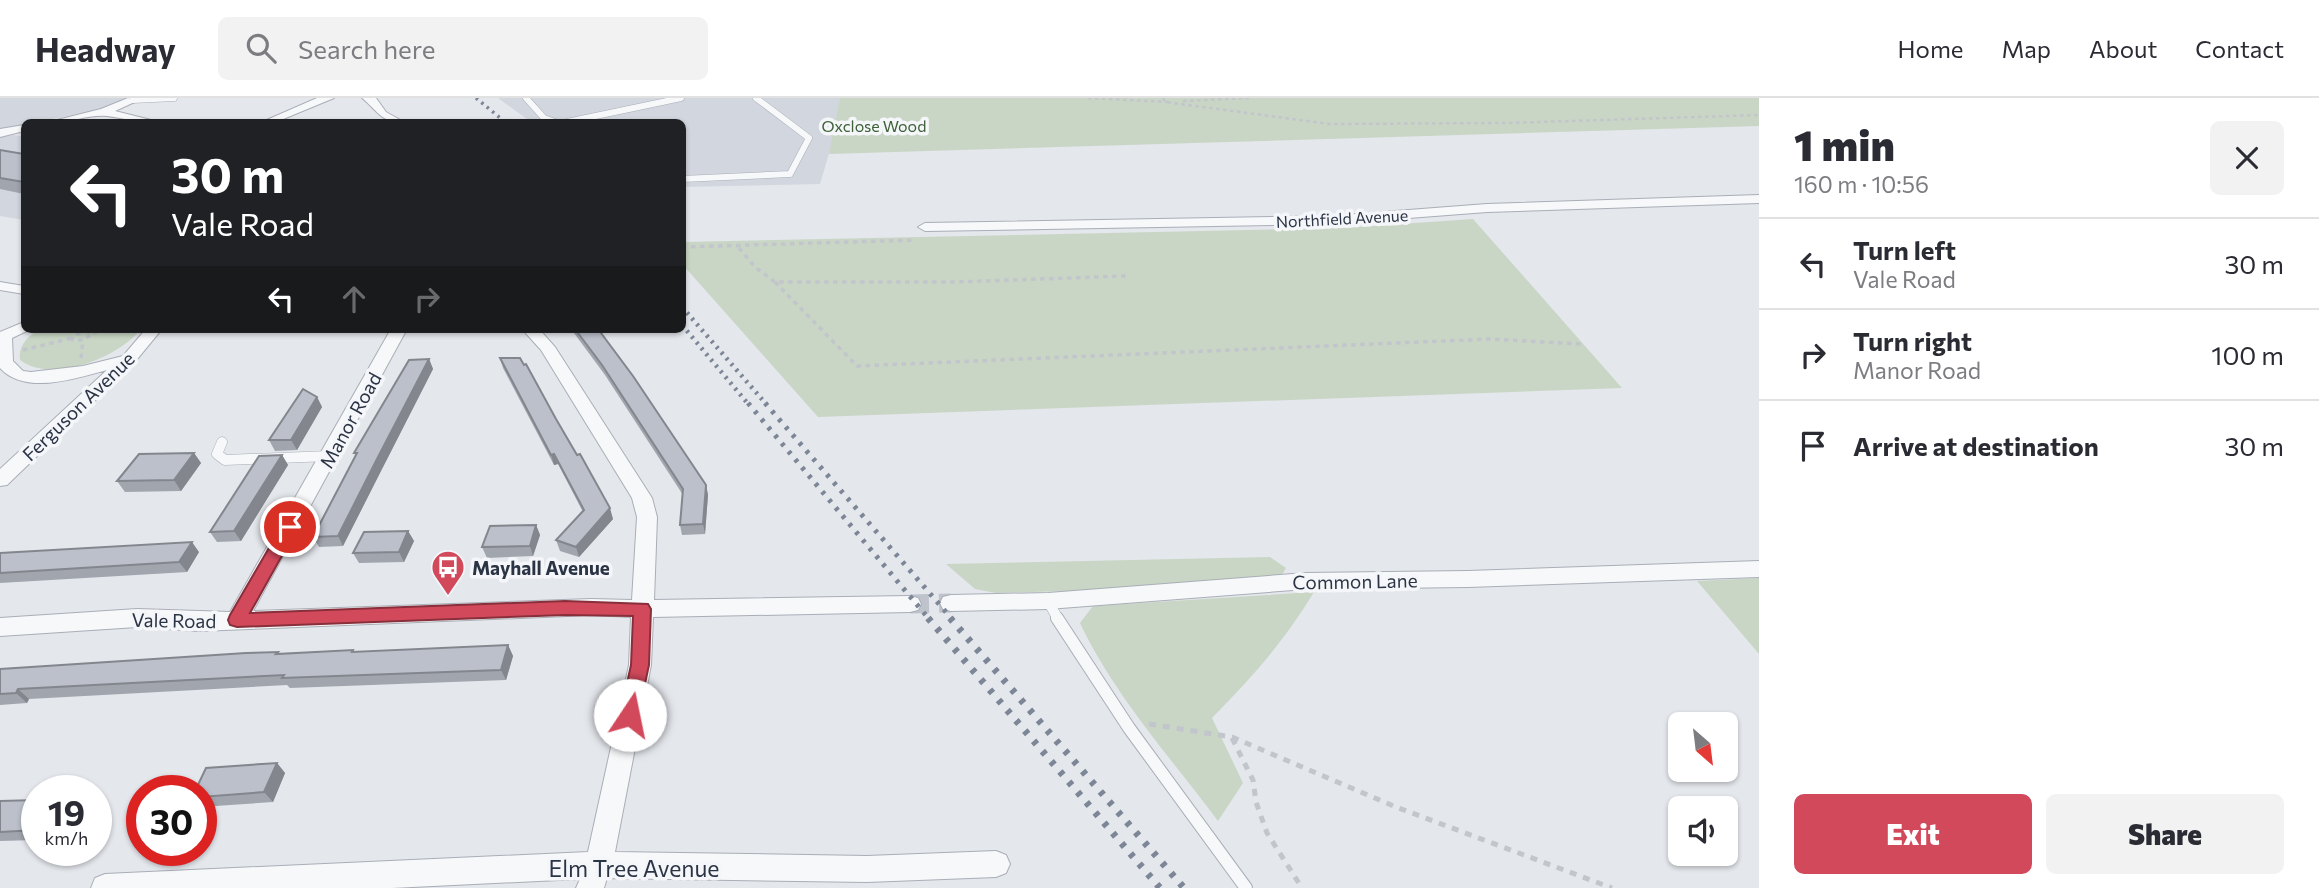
<!DOCTYPE html>
<meta charset="utf-8">
<style>
body{margin:0;font-family:Commissioner,sans-serif;background:#f2f2f3;color:#2b2b33;height:100vh;display:flex;flex-direction:column;font-size:26px;white-space:nowrap}
*{box-sizing:border-box;margin:0}
p{font-size:23px;color:#7c7c81}
.icon{flex:none;width:38px;height:38px;fill:none;stroke:currentColor;stroke-width:2;stroke-linecap:round;stroke-linejoin:round}
.map{position:relative;flex:1;overflow:hidden}
.panel{display:flex;flex-direction:column;background:#fff;width:560px}
.panel>*{flex:none}
.banner{position:absolute;left:21px;top:21px;width:665px;height:214px;border-radius:10px;box-shadow:0 2px 5px #0004;background:#202124;color:#fff;overflow:hidden}
.needle{width:46px;rotate:152deg}
.controls{position:absolute;left:1668px;top:614px;display:grid;gap:14px}
.controls a{display:grid;place-items:center;width:70px;height:70px;border-radius:10px;background:#fff;box-shadow:0 2px 5px #0004;font-size:35px}
.speed{position:absolute;left:21px;top:677px;display:flex;gap:14px;font-size:35px;font-weight:700;text-align:center}
.speed>*{display:grid;place-content:center;width:91px;height:91px;border-radius:50%;background:#fff;box-shadow:0 2px 5px #0004;line-height:1}
.speed small{font-size:18px;font-weight:400}
.speed .limit{border:10px solid #d22;background:#fff;color:#111}
.pin{position:absolute;display:grid;place-items:center;width:60px;height:60px;color:#fff;margin:-30px;border:4px solid #fff;border-radius:50%;box-shadow:0 2px 7px #0007}
.me{position:absolute;width:77px;margin:-38px;rotate:11deg;stroke-linejoin:round;filter:drop-shadow(0 0 5px #0008)}
.turn{display:flex;align-items:center;gap:24px;height:147px;padding:0 35px;font-size:32px}
.turn .icon{width:91px;height:91px;stroke-width:2.5}
.turn b{display:block;font-size:49px;line-height:60px}
.lanes{display:flex;align-items:center;height:66px;padding:0 35px;background:#0003;justify-content:center;gap:35px;direction:ltr}
.lanes .off{opacity:.35}
.round{display:grid;place-items:center;flex:none;width:74px;height:74px;border-radius:10px;background:#f2f2f3}
.head{display:flex;align-items:center;justify-content:space-between;height:119px;padding:0 35px}
h1{font-size:42px;font-weight:800;line-height:52px}
.button{display:flex;gap:14px;margin-top:auto;padding:14px 35px}
.button a{flex:1;height:80px;border-radius:10px;background:#d1495b;color:#fff;font-size:28px;font-weight:800;line-height:80px;text-align:center}
.button a+a{background:#f2f2f3;color:#2b2b33}
ul{padding:0;list-style:none}
li{display:flex;align-items:center;gap:21px;height:91px;padding:0 35px;border-top:2px solid #e1e1e2}
li div{flex:1}
li b{display:block;font-size:26px}
li em{font-style:normal}
header{display:flex;align-items:center;gap:42px;box-sizing:border-box;height:98px;padding:0 35px;background:#fff;border-bottom:2px solid #e1e1e2}
header strong{font-size:33px}
nav{display:flex;gap:38px;margin-inline-start:auto;font-size:24px}
.search{width:490px;height:63px;background:#f2f2f3;display:flex;align-items:center;gap:18px;box-sizing:border-box;padding:0 24px;border-radius:10px;color:#7c7c81;font-size:26px}
main{display:flex;flex:1;min-height:0}
.map>svg:first-child{display:block}
.built{fill:#d2d6de}
.green{fill:#c9d6c5}
.lines{fill:none;stroke-linecap:round;stroke-linejoin:round}
.minor-tunnel{stroke:#bfc3cb;stroke-width:19;stroke-dasharray:19 10;stroke-linecap:butt}
.service-far2-casing{stroke:#a9aeb7;stroke-width:7}
.service-far1-casing{stroke:#a9aeb7;stroke-width:11}
.service-casing{stroke:#a9aeb7;stroke-width:14}
.minor-casing{stroke:#a9aeb7;stroke-width:2}
.path-far2{stroke:#c2c5cb;stroke-width:2.5;stroke-dasharray:3.5 3.5;stroke-linecap:butt}
.path-far1{stroke:#c2c5cb;stroke-width:3.5;stroke-dasharray:4.5 4.5;stroke-linecap:butt}
.path{stroke:#c2c5cb;stroke-width:5;stroke-dasharray:7 7;stroke-linecap:butt}
.service-far2{stroke:#f7f8fa;stroke-width:6}
.service-far1{stroke:#f7f8fa;stroke-width:10}
.service{stroke:#f7f8fa;stroke-width:12}
.minor{fill:#f7f8fa;fill-rule:evenodd}
.rail-far3{stroke:#7d8696;stroke-width:3.5;stroke-dasharray:2.5 4.5;stroke-linecap:butt}
.rail-far2{stroke:#7d8696;stroke-width:4.5;stroke-dasharray:2.5 5;stroke-linecap:butt}
.rail-far1{stroke:#7d8696;stroke-width:5;stroke-dasharray:3.5 7;stroke-linecap:butt}
.rail{stroke:#7d8696;stroke-width:7;stroke-dasharray:4.5 9;stroke-linecap:butt}
.wall{fill:#a1a5ae}
.shaded-wall{fill:#83868d}
.building{fill:#bbc0ca;stroke:#83868d;stroke-width:2}
.route{fill:#d1495b;stroke:#882f3b;stroke-width:2}
.labels{text-anchor:middle;dominant-baseline:central;stroke-width:7;stroke-linejoin:round;paint-order:stroke}
.far-park-label{font-size:16px;fill:#3f6138;stroke:#f4f6f9}
.far-street-label{font-size:16px;fill:#2b3445;stroke:#f4f6f9}
.street-label{font-size:19px;fill:#2b3445;stroke:#f4f6f9}
.poi-label{font-size:19px;font-weight:bold;fill:#2b3445;stroke:#f4f6f9;text-anchor:start}
.near-street-label{font-size:23px;fill:#2b3445;stroke:#f4f6f9}
</style>
<header>
<strong>Headway</strong>
<div class="search"><svg class="icon" aria-label="search" viewBox="0 0 24 24"><circle cx="10" cy="10" r="6"/><path d="M15 15l6 6"/></svg>Search here</div>
<nav><a>Home</a><a>Map</a><a>About</a><a>Contact</a></nav>
</header>
<main>
<div class="map">
<svg width="1759" height="790" viewBox="0 0 1759 790">
<rect width="100%" height="100%" fill="#e4e7ec"/>
<path class="built" d="M0,0H130L98,12L0,31Z
M498,0H840L835,35L820,86L683,89L682,24H531Z
M14,37L24,39V122L0,118V39Z"/>
<path class="green" d="M840,0H1759V28L829,56Z
M1473,121L1622,290L818,319L683,167V144L1343,130Z
M40,231H141C118,260 52,286 20,262C18,247 28,238 40,231Z
M1270,459L1286,470L1280,480L1097,492L996,495L975,491L946,466Z
M1759,480V556L1697,483Z
M1314,494C1283,545 1253,578 1212,620L1243,685L1218,723C1171,660 1114,597 1080,525L1093,508Z"/>
<g class="lines">
<path class="minor-tunnel" d="M910,506L951,505"/>
<defs>
<path id="service-far2" d="M526,0L544,20L555,24
M133,2L174,0
M567,24L681,0
M682,81L790,76L809,40L756,0"/>
<path id="service-far1" d="M222,344L217,356L225,362L329,358
M1048,503L1058,521"/>
<path id="service" d="M1057,520L1129,630L1246,790"/>
<path id="minor" d="M128,0L139,2L115,13L151,22L152,24C136,24 122,20 107,18C88,16 68,26 49,24L101,11Z
M317,0H334L276,24H262Z
M362,0H376L386,14L404,24C382,26 377,12 362,0Z
M24,27V33L0,39V31Z
M1759,97V105L1487,114L1330,126L925,133L918,129L925,125L1330,118L1487,106Z
M0,184L24,188V196L0,192Z
M24,224V231H31L12,240L13,263L23,273L31,274L83,268L123,258L146,231H162L134,265L7,387L0,388V371L107,272C77,280 25,298 0,270V234Z
M391,231H407L253,513L591,501L632,502L637,419L632,400L541,252L522,231H539L555,249L652,400L657,419L654,502L910,498L918,500L921,506L918,512L910,514L653,519L651,567L615,754L867,758L996,753L1006,757L1010,766L1006,775L996,779L867,784L607,780L604,790H576L580,781L392,790H91L95,780L105,776L588,754L629,567L631,519L591,517L199,533L137,529L0,538V520L137,511L230,514Z
M1759,463V479L1468,489L1306,491L1048,511L951,513L943,511L940,505L943,499L951,497L1048,495L1306,475L1468,473Z"/>
</defs>
<use href="#service-far2" class="service-far2-casing"/>
<use href="#service-far1" class="service-far1-casing"/>
<use href="#service" class="service-casing"/>
<use href="#minor" class="minor-casing"/>
<path class="path-far2" d="M1088,0L1168,4
M1163,0L1165,4L1330,26L1506,25L1759,17
M1183,3L1249,0"/>
<path class="path-far1" d="M682,149L916,142
M739,150L755,169L775,184H955L1126,178
M775,184L857,268L1490,241L1582,246
M86,233L92,236L83,242H72L74,237Z
M93,235L108,231
M23,252L72,240
M81,260L83,242"/>
<path class="path" d="M1149,626L1232,639L1396,709L1612,790
M1232,640L1253,682L1256,704L1267,735L1302,790"/>
<use href="#service-far2" class="service-far2"/>
<use href="#service-far1" class="service-far1"/>
<use href="#service" class="service"/>
<use href="#minor" class="minor"/>
<path class="rail-far3" d="M476,0L505,24"/>
<path class="rail-far2" d="M682,209L767,307
M682,227L749,307"/>
<path class="rail-far1" d="M748,305L929,521
M765,305L952,521"/>
<path class="rail" d="M928,520L1160,790
M950,520L1184,790"/>
</g>
<path class="wall" d="M0,52L24,56V96L0,91Z
M571,231H598L706,387L708,397L705,436L682,437L680,427L683,397L605,277Z
M500,260L556,321L613,421L579,459L560,453L556,442L583,414L558,366L554,367L503,270Z
M429,261L433,271L383,369L343,448L319,449L313,439L356,358L354,355Z
M317,299L322,309L297,352L275,353L269,342Z
M194,355L201,365L181,393L125,394L117,383Z
M282,357L288,367L241,443L217,444L210,434Z
M536,427L540,437L533,458L487,460L482,449Z
M408,433L414,443L404,464L359,465L353,455Z
M199,454L187,474L0,485V455Z
M508,547L513,558L506,582L290,590L287,587L29,601L27,605L0,607V571L353,552L355,554Z
M277,665L285,675L273,704L201,709V693Z
M37,702V742L0,743V703Z"/>
<path class="shaded-wall" d="M429,261L433,271L383,369L343,448L338,438L378,359Z
M317,299L322,309L297,352L291,342Z
M194,355L201,365L181,393L174,382Z
M554,356L558,366L554,367L551,357Z
M282,357L288,367L241,443L234,433Z
M706,387L708,397L705,436L703,426Z
M610,410L613,421L579,459L576,449Z
M536,427L540,437L533,458L530,448Z
M408,433L414,443L404,464L399,454Z
M192,444L199,454L187,474L179,464Z
M508,547L513,558L506,582L501,572Z
M18,591L29,601L27,605L16,595Z
M277,665L285,675L273,704L264,694Z"/>
<path class="building" d="M0,52L24,56V84L0,80Z
M575,231H598L633,278L706,387L703,426L680,427L683,391L602,267Z
M500,260H520L524,267L526,266L556,321L577,357L580,356L610,410L576,449L556,442L584,412L554,356L551,357Z
M429,261L378,359L338,438L313,439L357,355H354L409,262Z
M303,291L317,299L291,342H269Z
M194,355L174,382L117,383L139,356Z
M282,357L234,433L210,434L259,358Z
M536,427L530,448L482,449L490,428Z
M408,433L399,454L353,455L364,434Z
M192,444L179,464L0,475V455Z
M508,547L501,572L282,580L284,577L18,591L16,595L0,596V571L246,555L278,554L276,556L353,552L352,554Z
M277,665L264,694L201,699V693H195L206,670Z
M37,702V732L0,734V703Z"/>
<path class="route" d="M290,423L298,429L250,515L565,503L648,506L651,511L649,567L637,623L630,626L623,623L620,617L631,567L633,518L565,517L237,529L230,527L228,522L230,517L284,424Z"/>
<defs>
<symbol id="bus-pin" viewBox="-11 -11 22 30"><path d="M0 17L-7.5 6A9.5 9.5 0 1 1 7.5 6Z" fill="#d1495b" stroke="#f4f6f9"/><path d="M-5-6H5V4H4V6H2V4H-2V6H-4V4H-5ZM-3.5-4V0h7V-4ZM-3.5 1.2v1.5H-2V1.2ZM2 1.2v1.5H3.5V1.2Z" fill="#fff"/></symbol>
</defs>
<g fill-rule="evenodd">
<use href="#bus-pin" x="429" y="450" width="38" height="52"/>
</g>
<g class="labels">
<g class="far-park-label">
<text x="874" y="27">Oxclose Wood</text>
</g>
<g class="far-street-label">
<text transform="translate(1342 120) rotate(-3)">Northfield Avenue</text>
</g>
<g class="street-label">
<text transform="translate(78 308) rotate(-44)">Ferguson Avenue</text>
<text transform="translate(350 322) rotate(-61)">Manor Road</text>
<text transform="translate(1355 483) rotate(-1)">Common Lane</text>
<text transform="translate(174 522) rotate(1)">Vale Road</text>
</g>
<g class="poi-label">
<text x="472" y="469">Mayhall Avenue</text>
</g>
<g class="near-street-label">
<text x="634" y="770">Elm Tree Avenue</text>
</g>
</g>
</svg>
<div class="controls">
<a><svg class="needle" viewBox="-14 -14 28 28"><path d="M0-13l5 13h-10z" fill="#e53935"/><path d="M0 13l5-13h-10z" fill="#7c7c81"/></svg></a>
<a><svg class="icon" aria-label="sound" viewBox="0 0 24 24"><path d="M4 9h4l5-4v14l-5-4H4zM17 9q2 3 0 6"/></svg></a>
</div>
<div class="speed"><div>19<small>km/h</small></div><div class="limit">30</div></div>
<div class="pin" style="left:290px;top:429px;background:#d93025"><svg class="icon" aria-label="arrive" viewBox="0 0 24 24"><path d="M6 21V4h12l-3 4 3 4H6"/></svg></div>
<svg class="me" style="left:630px;top:617px" viewBox="-20 -20 40 40"><circle r="19" fill="#fff"/><path d="M0-13L10 11 0 6-10 11z" fill="#d1495b"/></svg>
<div class="banner">
<div class="turn"><svg class="icon" aria-label="left" viewBox="0 0 24 24"><path d="M17 20v-9H6M10 6l-5 5 5 5"/></svg><div><b>30 m</b>Vale Road</div></div>
<div class="lanes"><svg class="icon" aria-label="left" viewBox="0 0 24 24"><path d="M17 20v-9H6M10 6l-5 5 5 5"/></svg><svg class="icon off" aria-label="ahead" viewBox="0 0 24 24"><path d="M12 20V5M6 11l6-6 6 6"/></svg><svg class="icon off" aria-label="right" viewBox="0 0 24 24"><path d="M7 20v-9h11M14 6l5 5-5 5"/></svg></div>
</div>
</div>
<section class="panel">
<div class="head"><div><h1>1 min</h1><p>160 m · 10:56</p></div><a class="round"><svg class="icon" aria-label="close" viewBox="0 0 24 24"><path d="M6 6l12 12M18 6L6 18"/></svg></a></div>
<ul>
<li><svg class="icon" aria-label="left" viewBox="0 0 24 24"><path d="M17 20v-9H6M10 6l-5 5 5 5"/></svg><div><b>Turn left</b><p>Vale Road</p></div><em>30 m</em></li>
<li><svg class="icon" aria-label="right" viewBox="0 0 24 24"><path d="M7 20v-9h11M14 6l5 5-5 5"/></svg><div><b>Turn right</b><p>Manor Road</p></div><em>100 m</em></li>
<li><svg class="icon" aria-label="arrive" viewBox="0 0 24 24"><path d="M6 21V4h12l-3 4 3 4H6"/></svg><div><b>Arrive at destination</b></div><em>30 m</em></li>
</ul>
<div class="button"><a>Exit</a><a>Share</a></div>
</section>
</main>
